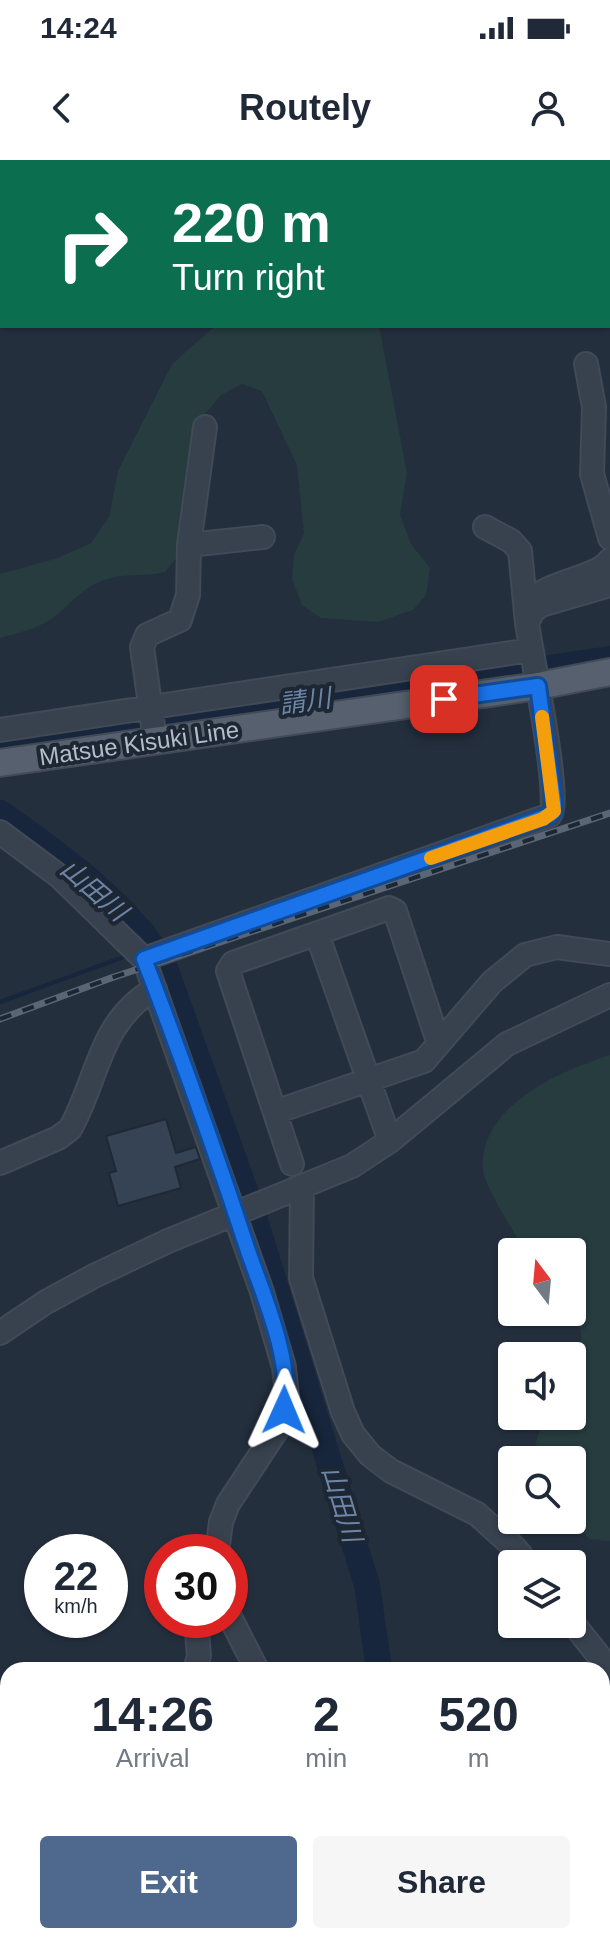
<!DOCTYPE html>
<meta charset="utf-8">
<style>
body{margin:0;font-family:Helvetica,"Noto Sans JP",sans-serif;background:#f6f6f7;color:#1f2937;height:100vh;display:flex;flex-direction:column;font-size:30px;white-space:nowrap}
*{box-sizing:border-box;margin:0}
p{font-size:26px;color:#747a83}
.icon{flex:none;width:44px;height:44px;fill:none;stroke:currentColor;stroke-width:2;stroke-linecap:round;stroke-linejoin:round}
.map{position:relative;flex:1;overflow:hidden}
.details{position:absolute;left:0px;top:1502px;width:610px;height:282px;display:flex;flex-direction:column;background:#fff;border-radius:24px 24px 0 0;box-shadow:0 2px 6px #0004}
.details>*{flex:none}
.hud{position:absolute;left:0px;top:0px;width:610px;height:168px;box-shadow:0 2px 6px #0004;background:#0b6e4f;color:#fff;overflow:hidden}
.needle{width:52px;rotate:344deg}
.buttons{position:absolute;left:498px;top:1078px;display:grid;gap:16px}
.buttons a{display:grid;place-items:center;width:88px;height:88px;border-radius:8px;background:#fff;box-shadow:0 2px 6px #0004;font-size:40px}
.speed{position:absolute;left:24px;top:1374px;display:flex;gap:16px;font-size:40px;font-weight:700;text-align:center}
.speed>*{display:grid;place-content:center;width:104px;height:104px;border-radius:50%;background:#fff;box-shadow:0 2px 6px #0004;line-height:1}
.speed small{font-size:20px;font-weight:400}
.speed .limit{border:12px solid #d22;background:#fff;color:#111}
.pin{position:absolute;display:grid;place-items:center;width:68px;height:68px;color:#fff;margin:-34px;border-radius:16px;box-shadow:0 4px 12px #0006}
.me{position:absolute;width:88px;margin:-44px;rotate:1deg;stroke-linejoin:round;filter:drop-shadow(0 0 6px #0008)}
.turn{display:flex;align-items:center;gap:28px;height:168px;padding:0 40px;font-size:36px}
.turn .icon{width:104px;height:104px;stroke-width:2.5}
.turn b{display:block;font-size:56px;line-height:68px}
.eta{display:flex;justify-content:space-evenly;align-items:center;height:136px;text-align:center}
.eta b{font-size:48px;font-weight:800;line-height:56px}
.button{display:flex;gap:16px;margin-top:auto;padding:16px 40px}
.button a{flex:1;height:92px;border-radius:8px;background:#4f688e;color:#fff;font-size:32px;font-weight:800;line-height:92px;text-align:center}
.button a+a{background:#f6f6f7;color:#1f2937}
.status{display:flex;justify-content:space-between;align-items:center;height:56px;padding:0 40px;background:#fff;direction:ltr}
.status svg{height:22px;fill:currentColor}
header{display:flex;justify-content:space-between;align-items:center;height:104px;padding:0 40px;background:#fff;font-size:36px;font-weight:800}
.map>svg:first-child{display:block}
.green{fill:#263c3f}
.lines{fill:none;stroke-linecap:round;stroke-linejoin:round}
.stream{stroke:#17263c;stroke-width:4}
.river{stroke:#17263c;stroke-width:26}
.building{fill:#364354;stroke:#1f2835;stroke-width:2}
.minor-casing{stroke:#414a57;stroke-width:26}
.major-casing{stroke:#414a57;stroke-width:30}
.minor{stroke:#38414e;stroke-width:22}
.major{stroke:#56606e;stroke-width:26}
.rail-casing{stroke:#5a6575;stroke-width:7}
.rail{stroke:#1d2633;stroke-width:4;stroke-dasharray:12;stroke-linecap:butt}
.route-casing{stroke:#114b97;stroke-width:20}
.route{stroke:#1a73e8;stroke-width:14}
.slow{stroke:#f59e0b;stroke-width:14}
.labels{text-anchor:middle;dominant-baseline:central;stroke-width:8;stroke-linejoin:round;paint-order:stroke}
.street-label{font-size:24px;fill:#b4bcc9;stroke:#1d2633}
.water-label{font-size:26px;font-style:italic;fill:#6d86a8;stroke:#1d2633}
</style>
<div class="status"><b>14:24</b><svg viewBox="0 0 49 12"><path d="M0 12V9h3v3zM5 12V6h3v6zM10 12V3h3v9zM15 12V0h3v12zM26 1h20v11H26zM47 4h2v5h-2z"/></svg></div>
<header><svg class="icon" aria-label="back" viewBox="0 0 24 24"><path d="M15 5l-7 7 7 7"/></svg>Routely<svg class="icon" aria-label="person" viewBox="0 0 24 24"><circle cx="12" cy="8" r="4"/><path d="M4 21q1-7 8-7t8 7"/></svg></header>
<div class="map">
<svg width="610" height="1783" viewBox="0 0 610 1783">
<rect width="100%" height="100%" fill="#242f3e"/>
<path class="green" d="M269,0H583L584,2H269Z
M215,166H379L407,313L400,355L411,384L430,408L426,435L413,450L378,462L321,458L302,445L292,419L294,395L304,373L297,305L262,231L242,224L221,235L198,262L180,393L165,412C139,418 124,411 97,423C80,431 72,442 58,454C42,468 20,472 0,478V414L58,398L91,383L109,357L118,311L172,204Z
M610,895V1381L589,1379L572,1358V1300H534L533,1293L544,1256H572V1203C584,1189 585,1166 571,1152L572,1092H525C516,1075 484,1025 483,1010C478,946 560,911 610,895Z"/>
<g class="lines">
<path class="stream" d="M0,842L129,795"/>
<path class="river" d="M0,583L314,543L610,499
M0,653C52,689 138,751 165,808L251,1047L342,1344L367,1425L379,1510
M413,1776L415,1783"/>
</g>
<path class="building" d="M166,959L176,993L196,987L200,999L175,1007L181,1028L118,1046L109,1013L116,1011L106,976Z"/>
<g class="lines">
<defs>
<path id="minor" d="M586,204L594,247L592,314L610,378
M485,367L511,381L520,391L527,463
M189,385L263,377
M528,442C552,420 595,419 610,400
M0,570L531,490
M155,580L142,487L147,475L180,460L188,435L189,385L205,267
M0,672L59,716L144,799L262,1132L284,1207L287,1236L278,1268L228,1344L221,1362L217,1392
M317,774L390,981
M144,799L550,655C562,641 531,492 527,463L533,451L541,445L610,425
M275,952L424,901L492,822L525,795L557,787L610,794
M0,1003L58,978L70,969C98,920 99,860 155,829
M292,1004L228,811L233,803L389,748L395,751L436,875L441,878
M302,1028L301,1118L343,1252L353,1274L370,1295L391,1311L477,1354L515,1388L528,1404
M0,1173L46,1142L94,1116L168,1081L352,1006L390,981L507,884L610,835
M230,1457L257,1510
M572,1462L610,1510
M195,1510L199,1496L196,1460
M373,1776L375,1783
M221,1783V1776"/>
<path id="major" d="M0,603L538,526L610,512"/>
</defs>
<use href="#minor" class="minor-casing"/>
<use href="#major" class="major-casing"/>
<use href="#minor" class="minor"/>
<use href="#major" class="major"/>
<defs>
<path id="rail" d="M0,859L111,818L610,653"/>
</defs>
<use href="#rail" class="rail-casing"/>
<use href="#rail" class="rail"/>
</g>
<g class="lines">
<defs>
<path id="route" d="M284,1250C293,1202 264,1137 248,1091C216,993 181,895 144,799L550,655L554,651V643L538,526L444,539"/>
</defs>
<use href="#route" class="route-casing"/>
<use href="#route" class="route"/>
<path class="slow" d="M431,698L543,659L554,651L542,557"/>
</g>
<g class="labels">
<g class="street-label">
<text transform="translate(139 583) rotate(-8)">Matsue Kisuki Line</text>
</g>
<g class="water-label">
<text transform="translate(305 541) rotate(-8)">請川</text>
<text transform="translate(94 730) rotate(41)">山田川</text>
<text transform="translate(342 1344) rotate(73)">山田川</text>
</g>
</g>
</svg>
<div class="buttons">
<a><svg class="needle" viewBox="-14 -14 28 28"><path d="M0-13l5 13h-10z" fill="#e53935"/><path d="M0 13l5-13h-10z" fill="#747a83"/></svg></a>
<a><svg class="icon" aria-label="sound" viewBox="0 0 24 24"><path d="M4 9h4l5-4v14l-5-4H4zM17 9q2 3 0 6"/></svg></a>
<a><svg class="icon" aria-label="search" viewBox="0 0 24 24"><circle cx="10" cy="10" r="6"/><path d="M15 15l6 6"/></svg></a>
<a><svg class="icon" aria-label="layers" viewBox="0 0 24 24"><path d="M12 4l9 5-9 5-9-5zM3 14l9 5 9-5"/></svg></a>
</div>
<div class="speed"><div>22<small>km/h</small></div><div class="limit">30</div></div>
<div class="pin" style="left:444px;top:539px;background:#d93025"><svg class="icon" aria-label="arrive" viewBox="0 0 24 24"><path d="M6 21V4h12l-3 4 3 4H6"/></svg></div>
<svg class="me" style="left:284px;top:1250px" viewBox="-20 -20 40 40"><path d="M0-17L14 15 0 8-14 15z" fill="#1a73e8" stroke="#fff" stroke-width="4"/></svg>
<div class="hud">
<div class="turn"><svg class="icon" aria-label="right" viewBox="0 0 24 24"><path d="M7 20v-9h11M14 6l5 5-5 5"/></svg><div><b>220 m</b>Turn right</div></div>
</div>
<section class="details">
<div class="eta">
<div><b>14:26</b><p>Arrival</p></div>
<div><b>2</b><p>min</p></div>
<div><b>520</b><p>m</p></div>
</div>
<div class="button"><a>Exit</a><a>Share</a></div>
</section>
</div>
